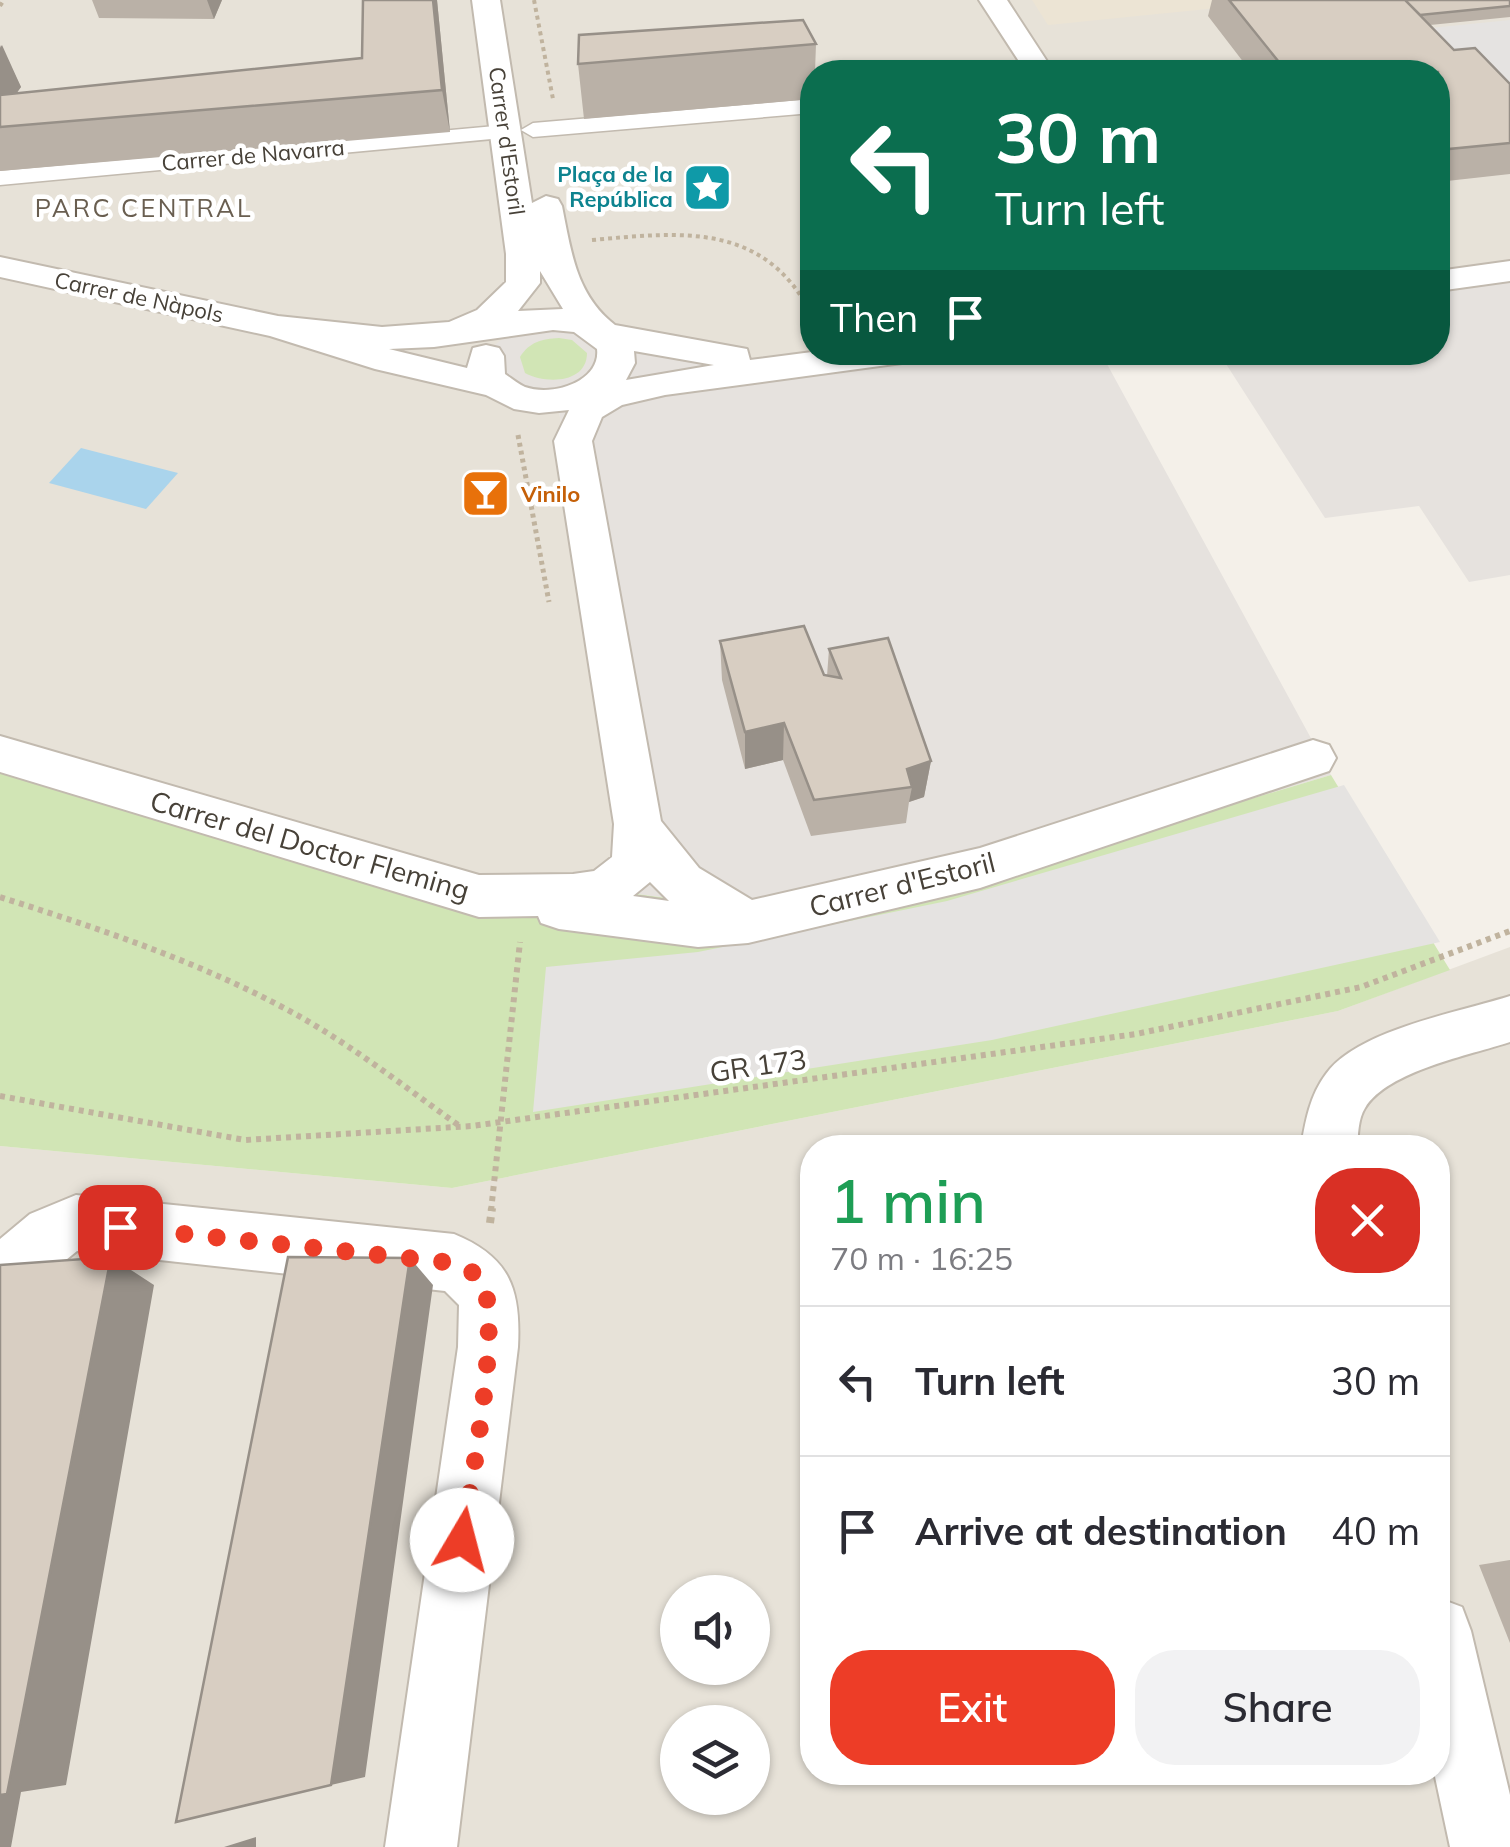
<!DOCTYPE html>
<meta charset="utf-8">
<style>
body{margin:0;font-family:Mulish,sans-serif;background:#f2f2f3;color:#2b2b33;height:100vh;display:flex;flex-direction:column;font-size:38px;white-space:nowrap}
*{box-sizing:border-box;margin:0}
p{font-size:32px;color:#7c7c81}
.icon{flex:none;width:55px;height:55px;fill:none;stroke:currentColor;stroke-width:2;stroke-linecap:round;stroke-linejoin:round}
.map{position:relative;flex:1;overflow:hidden}
.sheet{position:absolute;left:800px;top:1135px;width:650px;height:650px;display:flex;flex-direction:column;background:#fff;border-radius:40px;box-shadow:0 2px 8px #0004}
.sheet>*{flex:none}
.hud{position:absolute;left:800px;top:60px;width:650px;height:305px;border-radius:40px;box-shadow:0 2px 8px #0004;background:#0b6e4f;color:#fff;overflow:hidden}
.tools{position:absolute;left:660px;top:1575px;display:grid;gap:20px}
.tools a{display:grid;place-items:center;width:110px;height:110px;border-radius:50%;background:#fff;box-shadow:0 2px 8px #0004;font-size:50px}
.pin{position:absolute;display:grid;place-items:center;width:85px;height:85px;color:#fff;margin:-42px;border-radius:20px;box-shadow:0 5px 15px #0006}
.me{position:absolute;width:110px;margin:-55px;rotate:8deg;stroke-linejoin:round;filter:drop-shadow(0 0 8px #0008)}
.turn{display:flex;align-items:center;gap:35px;height:210px;padding:0 30px;font-size:45px}
.turn .icon{width:130px;height:130px;stroke-width:2.5}
.turn b{display:block;font-size:70px;line-height:85px}
.then{display:flex;align-items:center;height:95px;padding:0 30px;background:#0003;gap:20px;font-size:38px}
.round{display:grid;place-items:center;flex:none;width:105px;height:105px;border-radius:40px;background:#f2f2f3}
.overview{display:flex;align-items:center;justify-content:space-between;height:170px;padding:0 30px}
h1{font-size:60px;font-weight:600;line-height:75px;color:#1e9e55}
.primary-button{display:flex;gap:20px;margin-top:auto;padding:20px 30px}
.primary-button a{flex:1;height:115px;border-radius:40px;background:#ed3d27;color:#fff;font-size:40px;font-weight:600;line-height:115px;text-align:center}
.primary-button a+a{background:#f2f2f3;color:#2b2b33}
ul{padding:0;list-style:none}
li{display:flex;align-items:center;gap:30px;height:150px;padding:0 30px;border-top:2px solid #e1e1e2}
li div{flex:1}
li b{display:block;font-size:38px}
li em{font-style:normal}
.map>svg:first-child{display:block}
.residential{fill:#e7e2d8;fill-rule:evenodd}
.industrial{fill:#e6e2de}
.education{fill:#ece4d4}
.green{fill:#d1e5b5}
.parking{fill:#e5e3e1}
.water{fill:#aad4ec}
.lines{fill:none;stroke-linecap:round;stroke-linejoin:round}
.pedestrian-casing{stroke:#c2baaf;stroke-width:3}
.minor-casing{stroke:#c2baaf;stroke-width:4}
.path-far3{stroke:#c0b39e;stroke-width:4;stroke-dasharray:4 4;stroke-linecap:butt}
.path-far2{stroke:#c0b39e;stroke-width:5;stroke-dasharray:4 4;stroke-linecap:butt}
.path-far1{stroke:#c0b39e;stroke-width:6;stroke-dasharray:5 5;stroke-linecap:butt}
.path{stroke:#c0b39e;stroke-width:8;stroke-dasharray:6 6;stroke-linecap:butt}
.pedestrian{fill:#fff;fill-rule:evenodd}
.minor{fill:#fff;fill-rule:evenodd}
.wall{fill:#bab1a7}
.shaded-wall{fill:#979088}
.building{fill:#d8cec2;stroke:#979088;stroke-width:2.5}
.route{stroke:#ed3d27;stroke-width:18;stroke-dasharray:0 32.4}
.labels{text-anchor:middle;dominant-baseline:central;stroke-width:9;stroke-linejoin:round;paint-order:stroke}
.far-street-label{font-size:22px;fill:#474138;stroke:#fff}
.far-culture-label{font-size:22px;font-weight:bold;fill:#0d838f;stroke:#fff;text-anchor:end}
.far-food-label{font-size:22px;font-weight:bold;fill:#c56008;stroke:#fff;text-anchor:start}
.far-neighbourhood-label{font-size:25px;letter-spacing:2.5px;fill:#695e50;stroke:#fff}
.street-label{font-size:28px;fill:#474138;stroke:#fff}
</style>
<div class="map">
<svg width="1510" height="1847" viewBox="0 0 1510 1847">
<rect width="100%" height="100%" fill="#f4f0e9"/>
<path class="residential" d="M0,0H1510V271L1438,281V72H812V352L818,364L751,360L649,345L557,401L638,824L632,869L479,896L0,754Z
M1510,947V1847H0V1146L452,1188L1338,1011ZM812,1148H1438V1772H812ZM678,1592H752V1668H678ZM678,1722H752V1798H678Z"/>
<path class="industrial" d="M1510,271V575L1469,582L1419,506L1325,518L1219,353L1438,352V281Z
M544,319L649,345L751,360L818,364L902,352L1101,353L1331,775L842,921L606,890L638,824L557,402L513,396L488,350L522,324Z"/>
<path class="education" d="M1032,0H1296L1048,25Z"/>
<path class="green" d="M559,338L572,340L587,353C587,384 545,384 525,373L520,357C529,342 542,339 559,338Z
M0,754L479,896L606,890L842,921L1331,775L1450,970L1338,1011L452,1188L0,1146Z"/>
<path class="parking" d="M1510,20V107L1400,31Z
M1344,785L1440,942L992,1040L533,1112L546,967L698,952L947,901Z"/>
<path class="water" d="M81,448L178,473L146,509L49,483Z"/>
<g class="lines">
<defs>
<path id="pedestrian" d="M812,99V113L533,137L521,130L533,123Z
M506,125L518,132L514,137L0,185V171Z"/>
<path id="minor" d="M472,0H500L532,203L546,196L558,199L562,206C571,251 576,295 615,325L747,349L750,360L812,352H920L915,360L902,363L665,395L622,405L602,417L592,441L661,821L699,868L752,900L980,848L1313,740L1329,745L1336,758L1329,771L980,888L748,943L698,947L559,929L541,923L538,916L479,917L0,772V736L479,875L573,874L594,871L612,857L614,824L554,441L569,410L539,413L514,409L486,395L375,369L270,336L0,277V257L278,316L382,327L449,322L477,310L506,282V254ZM540,271L563,309L518,311L540,283ZM553,330L574,332L597,349C601,381 553,397 525,387C518,384 511,378 505,374L504,356L499,348L486,345L473,348L467,368L389,349L434,347ZM634,351L714,365L626,380L635,363ZM650,882L669,901L633,896Z
M979,0H1007L1054,72H1026Z
M1510,261V281L1438,291V271Z
M1510,996V1042C1471,1055 1387,1071 1365,1108C1358,1119 1358,1135 1357,1148H1301C1305,1122 1310,1095 1326,1074C1357,1030 1460,1012 1510,996Z
M76,1195L454,1234C510,1257 521,1289 518,1347L457,1847H385L458,1347L459,1305L445,1291L77,1251L40,1281L21,1320L0,1329V1239L30,1214Z
M1438,1598L1462,1607L1471,1631L1510,1795V1847H1450L1434,1772H1438Z"/>
</defs>
<use href="#pedestrian" class="pedestrian-casing"/>
<use href="#minor" class="minor-casing"/>
<path class="path-far3" d="M534,0L553,99
M0,6L4,0
M592,240C682,232 763,222 811,313"/>
<path class="path-far2" d="M810,311L812,315
M518,435L549,602"/>
<path class="path-far1" d="M0,897C97,928 194,960 284,1008C347,1041 403,1086 461,1127
M0,1096L245,1140L472,1126L1136,1034L1361,987L1510,931
M491,1211L520,942"/>
<path class="path" d="M490,1223L492,1208"/>
<use href="#pedestrian" class="pedestrian"/>
<use href="#minor" class="minor"/>
</g>
<path class="wall" d="M92,0H222L214,19L99,18Z
M363,0H437L450,132L0,171V45L21,87L16,93L362,58Z
M1212,0H1510V17L1430,25L1454,50L1510,84V174L1438,182V72H1251L1208,16Z
M816,44L815,72H812V99L584,119L578,64Z
M720,641L827,676L829,649L931,761L924,797L909,802L906,823L811,836L783,760L745,769L722,680Z
M1510,1560V1643L1479,1565Z"/>
<path class="shaded-wall" d="M207,0H222L214,19Z
M433,0H437L450,132L442,90Z
M2,45L21,87L0,117V48Z
M784,723L783,760L745,769V732Z
M931,761L924,797L909,802L912,787L907,769Z
M111,1257L154,1285L66,1785L21,1792L11,1847H0V1792Z
M410,1258L433,1285L365,1777L331,1785Z
M256,1837V1847H224Z"/>
<path class="building" d="M363,0H433L442,90L0,127V95L362,58Z
M1229,0H1405L1454,50L1475,48L1510,84V143L1438,150V72H1287Z
M1405,0H1510V6L1420,15Z
M803,20L816,44L578,64L579,35Z
M804,626L824,675L841,678L829,649L888,638L931,761L907,769L912,787L814,800L784,723L745,732L720,641Z
M111,1257L7,1794L0,1795V1265Z
M288,1257L410,1258L331,1785L176,1822Z"/>
<g class="lines">
<path class="route" d="M120,1227L454,1263C462,1267 475,1272 480,1279C505,1311 469,1493 462,1540"/>
</g>
<defs>
<symbol id="sight-square" viewBox="-11 -11 22 22"><rect x="-9" y="-9" width="18" height="18" rx="4" fill="#0f9aa8" stroke="#fff"/><path d="M0-6L1.8-2.2L6-1.7L2.9 1.2L3.7 5.4L0 3.3L-3.7 5.4L-2.9 1.2L-6-1.7L-1.8-2.2Z" fill="#fff"/></symbol>
<symbol id="bar-square" viewBox="-11 -11 22 22"><rect x="-9" y="-9" width="18" height="18" rx="4" fill="#e8710a" stroke="#fff"/><path d="M-6-5H6L.8 .8V4.5H3.5V6h-7V4.5H-.8V.8Z" fill="#fff"/></symbol>
</defs>
<g fill-rule="evenodd">
<use href="#sight-square" x="680" y="160" width="55" height="55"/>
<use href="#bar-square" x="458" y="466" width="55" height="55"/>
</g>
<g class="labels">
<g class="far-street-label">
<text transform="translate(507 141) rotate(82)">Carrer d'Estoril</text>
<text transform="translate(253 155) rotate(-5)">Carrer de Navarra</text>
<text transform="translate(139 297) rotate(12)">Carrer de Nàpols</text>
</g>
<g class="far-culture-label">
<text x="673" y="174">Plaça de la<tspan x="673" dy="25">República</tspan></text>
</g>
<g class="far-food-label">
<text x="521" y="494">Vinilo</text>
</g>
<g class="far-neighbourhood-label">
<text x="144" y="207">PARC CENTRAL</text>
</g>
<g class="street-label">
<text transform="translate(310 845) rotate(16)">Carrer del Doctor Fleming</text>
<text transform="translate(902 884) rotate(-14)">Carrer d'Estoril</text>
<text transform="translate(758 1065) rotate(-8)">GR 173</text>
</g>
</g>
</svg>
<div class="tools">
<a><svg class="icon" aria-label="sound" viewBox="0 0 24 24"><path d="M4 9h4l5-4v14l-5-4H4zM17 9q2 3 0 6"/></svg></a>
<a><svg class="icon" aria-label="layers" viewBox="0 0 24 24"><path d="M12 4l9 5-9 5-9-5zM3 14l9 5 9-5"/></svg></a>
</div>
<div class="pin" style="left:120px;top:1227px;background:#d93025"><svg class="icon" aria-label="arrive" viewBox="0 0 24 24"><path d="M6 21V4h12l-3 4 3 4H6"/></svg></div>
<svg class="me" style="left:462px;top:1540px" viewBox="-20 -20 40 40"><circle r="19" fill="#fff"/><path d="M0-13L10 11 0 6-10 11z" fill="#ed3d27"/></svg>
<div class="hud">
<div class="turn"><svg class="icon" aria-label="left" viewBox="0 0 24 24"><path d="M17 20v-9H6M10 6l-5 5 5 5"/></svg><div><b>30 m</b>Turn left</div></div>
<div class="then">Then<svg class="icon" aria-label="arrive" viewBox="0 0 24 24"><path d="M6 21V4h12l-3 4 3 4H6"/></svg></div>
</div>
<section class="sheet">
<div class="overview"><div><h1>1 min</h1><p>70 m · 16:25</p></div><a class="round" style="background:#d93025;color:#fff"><svg class="icon" aria-label="close" viewBox="0 0 24 24"><path d="M6 6l12 12M18 6L6 18"/></svg></a></div>
<ul>
<li><svg class="icon" aria-label="left" viewBox="0 0 24 24"><path d="M17 20v-9H6M10 6l-5 5 5 5"/></svg><div><b>Turn left</b></div><em>30 m</em></li>
<li><svg class="icon" aria-label="arrive" viewBox="0 0 24 24"><path d="M6 21V4h12l-3 4 3 4H6"/></svg><div><b>Arrive at destination</b></div><em>40 m</em></li>
</ul>
<div class="primary-button"><a>Exit</a><a>Share</a></div>
</section>
</div>
